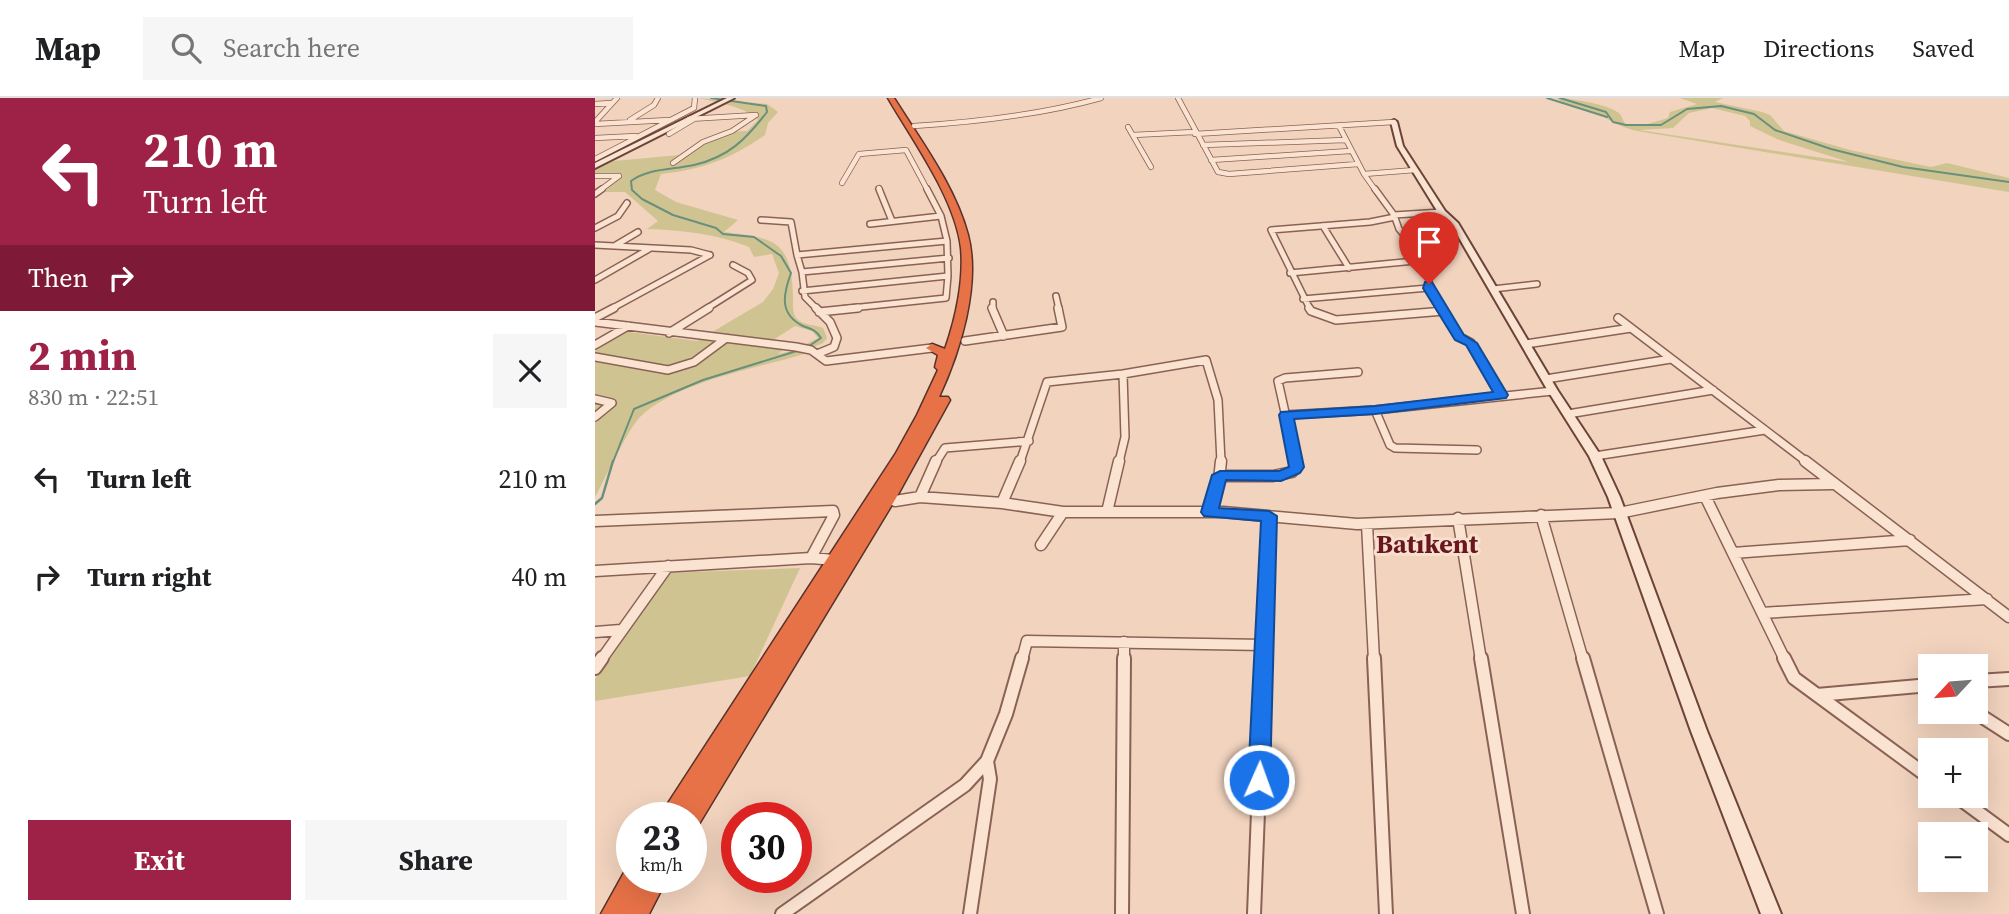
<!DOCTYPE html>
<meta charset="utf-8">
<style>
body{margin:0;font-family:"Source Serif 4",serif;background:#f6f6f6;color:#202124;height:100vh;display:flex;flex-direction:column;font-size:26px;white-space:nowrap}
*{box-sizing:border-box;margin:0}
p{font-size:23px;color:#757577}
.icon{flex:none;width:38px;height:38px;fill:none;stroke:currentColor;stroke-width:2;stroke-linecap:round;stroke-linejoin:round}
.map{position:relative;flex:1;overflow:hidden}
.details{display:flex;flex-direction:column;background:#fff;width:595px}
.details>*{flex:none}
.hud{background:#9e2147;color:#fff;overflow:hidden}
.needle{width:46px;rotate:244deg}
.controls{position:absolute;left:1323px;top:556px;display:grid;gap:14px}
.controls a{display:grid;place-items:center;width:70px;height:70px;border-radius:0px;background:#fff;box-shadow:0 7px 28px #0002;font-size:35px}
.speed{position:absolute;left:21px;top:704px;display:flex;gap:14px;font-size:35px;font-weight:700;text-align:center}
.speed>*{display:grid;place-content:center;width:91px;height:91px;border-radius:50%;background:#fff;box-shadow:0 7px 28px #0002;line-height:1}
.speed small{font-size:18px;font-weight:400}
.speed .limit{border:10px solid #d22;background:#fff;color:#111}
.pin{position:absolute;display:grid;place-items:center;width:60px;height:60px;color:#fff;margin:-72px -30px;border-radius:50% 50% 50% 0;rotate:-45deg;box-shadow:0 0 7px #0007}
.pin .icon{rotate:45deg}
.me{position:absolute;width:77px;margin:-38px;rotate:2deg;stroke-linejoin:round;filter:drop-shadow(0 0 5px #0008)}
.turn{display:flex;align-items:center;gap:24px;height:147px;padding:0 28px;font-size:32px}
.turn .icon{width:91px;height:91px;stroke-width:2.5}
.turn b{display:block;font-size:49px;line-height:60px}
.then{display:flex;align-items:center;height:66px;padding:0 28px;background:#0003;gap:14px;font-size:26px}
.round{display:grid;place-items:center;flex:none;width:74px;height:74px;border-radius:0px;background:#f6f6f6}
.summary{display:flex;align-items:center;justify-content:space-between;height:119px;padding:0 28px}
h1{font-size:42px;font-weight:700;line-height:52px;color:#9e2147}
.cta{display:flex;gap:14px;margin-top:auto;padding:14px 28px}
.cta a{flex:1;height:80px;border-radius:0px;background:#9e2147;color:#fff;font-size:28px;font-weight:700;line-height:80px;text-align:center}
.cta a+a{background:#f6f6f6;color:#202124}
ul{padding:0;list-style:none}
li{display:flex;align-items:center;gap:21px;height:98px;padding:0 28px}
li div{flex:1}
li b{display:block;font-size:26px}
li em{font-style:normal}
header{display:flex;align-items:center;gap:42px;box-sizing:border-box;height:98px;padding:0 35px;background:#fff;border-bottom:2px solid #e0e0e0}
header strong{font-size:33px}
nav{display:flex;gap:38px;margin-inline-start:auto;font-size:24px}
.search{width:490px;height:63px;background:#f6f6f6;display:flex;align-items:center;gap:18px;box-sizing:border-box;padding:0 24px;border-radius:0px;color:#757577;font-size:26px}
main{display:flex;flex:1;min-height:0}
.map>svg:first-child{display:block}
.green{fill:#cfc491;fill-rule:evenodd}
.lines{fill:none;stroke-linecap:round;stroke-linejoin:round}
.stream-far1{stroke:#68907b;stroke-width:2}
.stream{stroke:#68907b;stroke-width:2.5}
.street-far4-casing{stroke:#8a6255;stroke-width:6}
.street-far3-casing{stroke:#8a6255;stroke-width:8}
.street-far2-casing{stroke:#8a6255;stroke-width:10}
.street-far1-casing{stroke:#8a6255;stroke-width:13}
.street-casing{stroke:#8a6255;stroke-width:16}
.secondary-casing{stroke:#6c4339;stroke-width:4}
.highway-casing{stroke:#58322a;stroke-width:3}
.street-far4{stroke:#fbe3d2;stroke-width:4.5}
.street-far3{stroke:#fbe3d2;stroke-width:5}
.street-far2{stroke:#fbe3d2;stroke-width:7}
.street-far1{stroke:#fbe3d2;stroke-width:10}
.street{stroke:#fbe3d2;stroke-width:12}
.secondary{fill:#fbe3d2;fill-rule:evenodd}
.highway{fill:#e87247;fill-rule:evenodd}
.route{fill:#1a73e8;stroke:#114b97;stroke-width:2}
.labels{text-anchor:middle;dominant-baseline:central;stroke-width:6;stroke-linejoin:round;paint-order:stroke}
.district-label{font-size:26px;font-weight:bold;fill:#68171e;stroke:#f8dfce}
</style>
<header>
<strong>Map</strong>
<div class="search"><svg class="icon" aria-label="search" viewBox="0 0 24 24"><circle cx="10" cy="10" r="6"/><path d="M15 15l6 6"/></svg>Search here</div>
<nav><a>Map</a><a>Directions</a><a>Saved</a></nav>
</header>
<main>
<section class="details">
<div class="hud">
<div class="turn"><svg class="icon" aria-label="left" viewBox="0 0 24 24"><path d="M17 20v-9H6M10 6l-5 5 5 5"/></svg><div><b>210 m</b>Turn left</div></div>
<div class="then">Then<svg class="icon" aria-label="right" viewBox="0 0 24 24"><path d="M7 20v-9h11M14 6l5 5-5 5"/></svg></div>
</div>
<div class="summary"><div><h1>2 min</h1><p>830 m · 22:51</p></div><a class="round"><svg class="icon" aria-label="close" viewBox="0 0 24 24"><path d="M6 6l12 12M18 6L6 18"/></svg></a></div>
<ul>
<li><svg class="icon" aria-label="left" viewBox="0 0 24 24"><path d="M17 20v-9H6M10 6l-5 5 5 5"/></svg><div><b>Turn left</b></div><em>210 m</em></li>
<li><svg class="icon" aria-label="right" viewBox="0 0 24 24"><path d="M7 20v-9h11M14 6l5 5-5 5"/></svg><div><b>Turn right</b></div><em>40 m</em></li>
</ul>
<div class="cta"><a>Exit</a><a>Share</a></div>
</section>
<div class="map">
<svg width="1414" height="816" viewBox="0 0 1414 816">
<rect width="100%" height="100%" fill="#f1d3be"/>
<path class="green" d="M104,0L172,6L183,14L173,25L170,37C135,61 109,71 66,76L60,92L81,104L143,122L129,134C180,140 197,143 198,200C198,207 197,215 202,221C209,228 219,226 228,230L232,240L228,245L206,254L209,256C160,271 83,283 45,319C33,331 10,381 0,399V244L20,232L102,243L168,204L178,191L184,175L177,156L159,159L154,149C122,136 86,132 52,131L63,123L30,94H9L28,76L0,78V72L19,63L84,57L130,34L152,33L163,22C153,9 119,4 104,0ZM200,228L217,233L223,240L197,253L183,256L189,251L178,242Z
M961,0C972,0 1015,6 1025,16C1027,19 1028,22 1030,26H1053L1073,20L1075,14L1102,6L1085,0H1128L1120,4L1167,14L1175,17L1189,33L1255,52L1336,69L1352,65L1414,80V94L1042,33C1028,30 1018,24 1005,17C990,10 974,11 961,0ZM1117,10L1150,18L1155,23V28L1184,42L1254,64L1044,32L1078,30L1094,15Z
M205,470L155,578L0,603V581L68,475Z"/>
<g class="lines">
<path class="stream-far1" d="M116,0L171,8L172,14C151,41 134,59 99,67C77,72 54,70 36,83L37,92L47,101L78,117L121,130L128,136L159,139L186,158L196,175C188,197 184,216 208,228C216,231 221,232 226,240L214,248
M952,0L1012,19
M965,0L1011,14L1018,24L1031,27H1066L1092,11L1126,8L1159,16L1180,32L1236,51L1308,69L1414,84
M18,364L39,311L108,282L205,252"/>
<path class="stream" d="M0,406L7,400L18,363"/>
<defs>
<path id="street-far4" d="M583,0L623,74L634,76L763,66
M0,6L16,5
M35,22L59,7L63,0
M0,24L22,0
M0,26L74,22
M319,28C383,24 445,17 506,0
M744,28L769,76L781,93
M533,29L556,69
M74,36L99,21
M600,36L799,24
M538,37L599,34
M0,40L41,38
M608,47L750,42
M0,61L99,10L100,0
M616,62L755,53
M78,65L108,44L137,33L161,17L94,21
M769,76L820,72
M0,78H24
M247,85L264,56L311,52L333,93
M284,90L285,93
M4,93L24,78"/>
<path id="street-far3" d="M284,91L297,123
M332,91L346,118L352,143
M780,91L799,117L804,131L830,162L835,175L833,190L847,211
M0,96L7,91
M799,117L847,114
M166,122L196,124L202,157
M275,126L346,118
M728,128L754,170
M0,130L23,118L32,105
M0,147L96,152L115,157
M21,147L43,134
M207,174L202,157L352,143L353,178L207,193
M695,175L830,162
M0,182L54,151
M898,191L942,186
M461,198L464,211
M708,201L833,190
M16,211L115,157
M111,211L157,182L153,175L138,167
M222,211L210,199L207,174L354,160
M247,211L351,200L353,178
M398,211V204
M715,211L676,132L775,124L800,119"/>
<path id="street-far2" d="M221,210L235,224L242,240L239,249L222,256
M397,210L409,238
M714,210L716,213L741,222L849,213
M846,210L865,239L876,245L906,297
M224,214L263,210
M0,220L19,210
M1023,220L1212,364
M0,224L201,249L216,252L231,263L337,250
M74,235L114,210
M370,243L467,229L463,210
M931,246L1036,230
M0,247L33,228
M0,259L73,272L99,264L130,241
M951,281L1076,261
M0,301L17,305L0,319
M973,316L1118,292
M691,317L780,312
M882,352L800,350L795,347L780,312L958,293
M1000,358L1170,332
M341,364L350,350L434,343
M425,364L452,284L528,276L611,262L623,302L626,364
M524,364L530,339L528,276
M701,364L683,283L690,280L763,274"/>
<path id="street-far1" d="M1210,363L1414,519
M625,378H678L697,374L702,369L701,363
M1110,398L1190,562
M325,399L341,363
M293,400L300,403L325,399L407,405L468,414H628L762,426L1024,415L1122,395L1184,387L1237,386
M407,405L425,363
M512,414L524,363
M614,414L624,382L626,363
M946,417L988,562
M863,420L886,562
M0,423L238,413L239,417L216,460
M772,426L779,562
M446,447L468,414
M1138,455L1315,442
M0,473L216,460L239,462
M1167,515L1392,501
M0,534L26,532
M6,562L73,468
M427,562L432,543L669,547
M529,562V544
M669,562L674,418"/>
<path id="street" d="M779,560L791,816
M886,560L928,816
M988,560L1062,816
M1189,560L1199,580L1335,680
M0,570L7,560
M1381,583L1414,581
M1222,597L1335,587
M1380,614L1414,636
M1361,698L1414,737
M187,816L370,687L392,663L411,616L427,560
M375,816L395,681L392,663
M527,816L529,560
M659,816L669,560"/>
<path id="secondary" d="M132,0H139L0,70V65Z
M799,22L802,24L808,48L850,113L863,125L963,293L1006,358L1025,399L1112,633L1186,816H1166L1096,633L1013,399L994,358L953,293L856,126L844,116L802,48L796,24Z"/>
<path id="highway" d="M293,0H299C326,43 360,88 373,137C386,187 365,254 344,299H353L355,302L301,400L104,726L96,729V719H64L301,355L322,317L343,272L340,269L343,257L331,250L337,246L350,251C361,220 369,182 366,150C360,100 318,43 293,0Z
M37,769V779H73L54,816H6L31,771Z"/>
</defs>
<use href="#street-far4" class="street-far4-casing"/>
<use href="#street-far3" class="street-far3-casing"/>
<use href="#street-far2" class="street-far2-casing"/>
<use href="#street-far1" class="street-far1-casing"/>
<use href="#street" class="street-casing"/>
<use href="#secondary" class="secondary-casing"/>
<use href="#highway" class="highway-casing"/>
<use href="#street-far4" class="street-far4"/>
<use href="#street-far3" class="street-far3"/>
<use href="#street-far2" class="street-far2"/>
<use href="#street-far1" class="street-far1"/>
<use href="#street" class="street"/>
<use href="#secondary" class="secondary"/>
<use href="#highway" class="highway"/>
</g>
<path class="route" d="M830,184H837L869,237L882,245L913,297L911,300L780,316L699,321L709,369L705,375L686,383L631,382L624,410L674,413L682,418L675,682L672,688L664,691L657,688L653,682L666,423L609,418L606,414L617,377L625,373H684L694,369L684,317L686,314L780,308L898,294L871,247L860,242L828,190Z"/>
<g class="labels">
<g class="district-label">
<text x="832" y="446">Batıkent</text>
</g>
</g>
</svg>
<div class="controls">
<a><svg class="needle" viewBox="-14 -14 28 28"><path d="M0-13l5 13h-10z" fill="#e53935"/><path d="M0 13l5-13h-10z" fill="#757577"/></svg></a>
<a>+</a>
<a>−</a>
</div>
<div class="speed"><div>23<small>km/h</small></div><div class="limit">30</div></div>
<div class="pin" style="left:834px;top:186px;background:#d93025"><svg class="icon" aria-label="arrive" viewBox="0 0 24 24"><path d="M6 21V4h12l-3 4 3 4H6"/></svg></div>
<svg class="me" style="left:664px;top:682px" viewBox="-20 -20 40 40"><circle r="17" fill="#1a73e8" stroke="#fff" stroke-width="3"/><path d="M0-11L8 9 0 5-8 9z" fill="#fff"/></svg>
</div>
</main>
